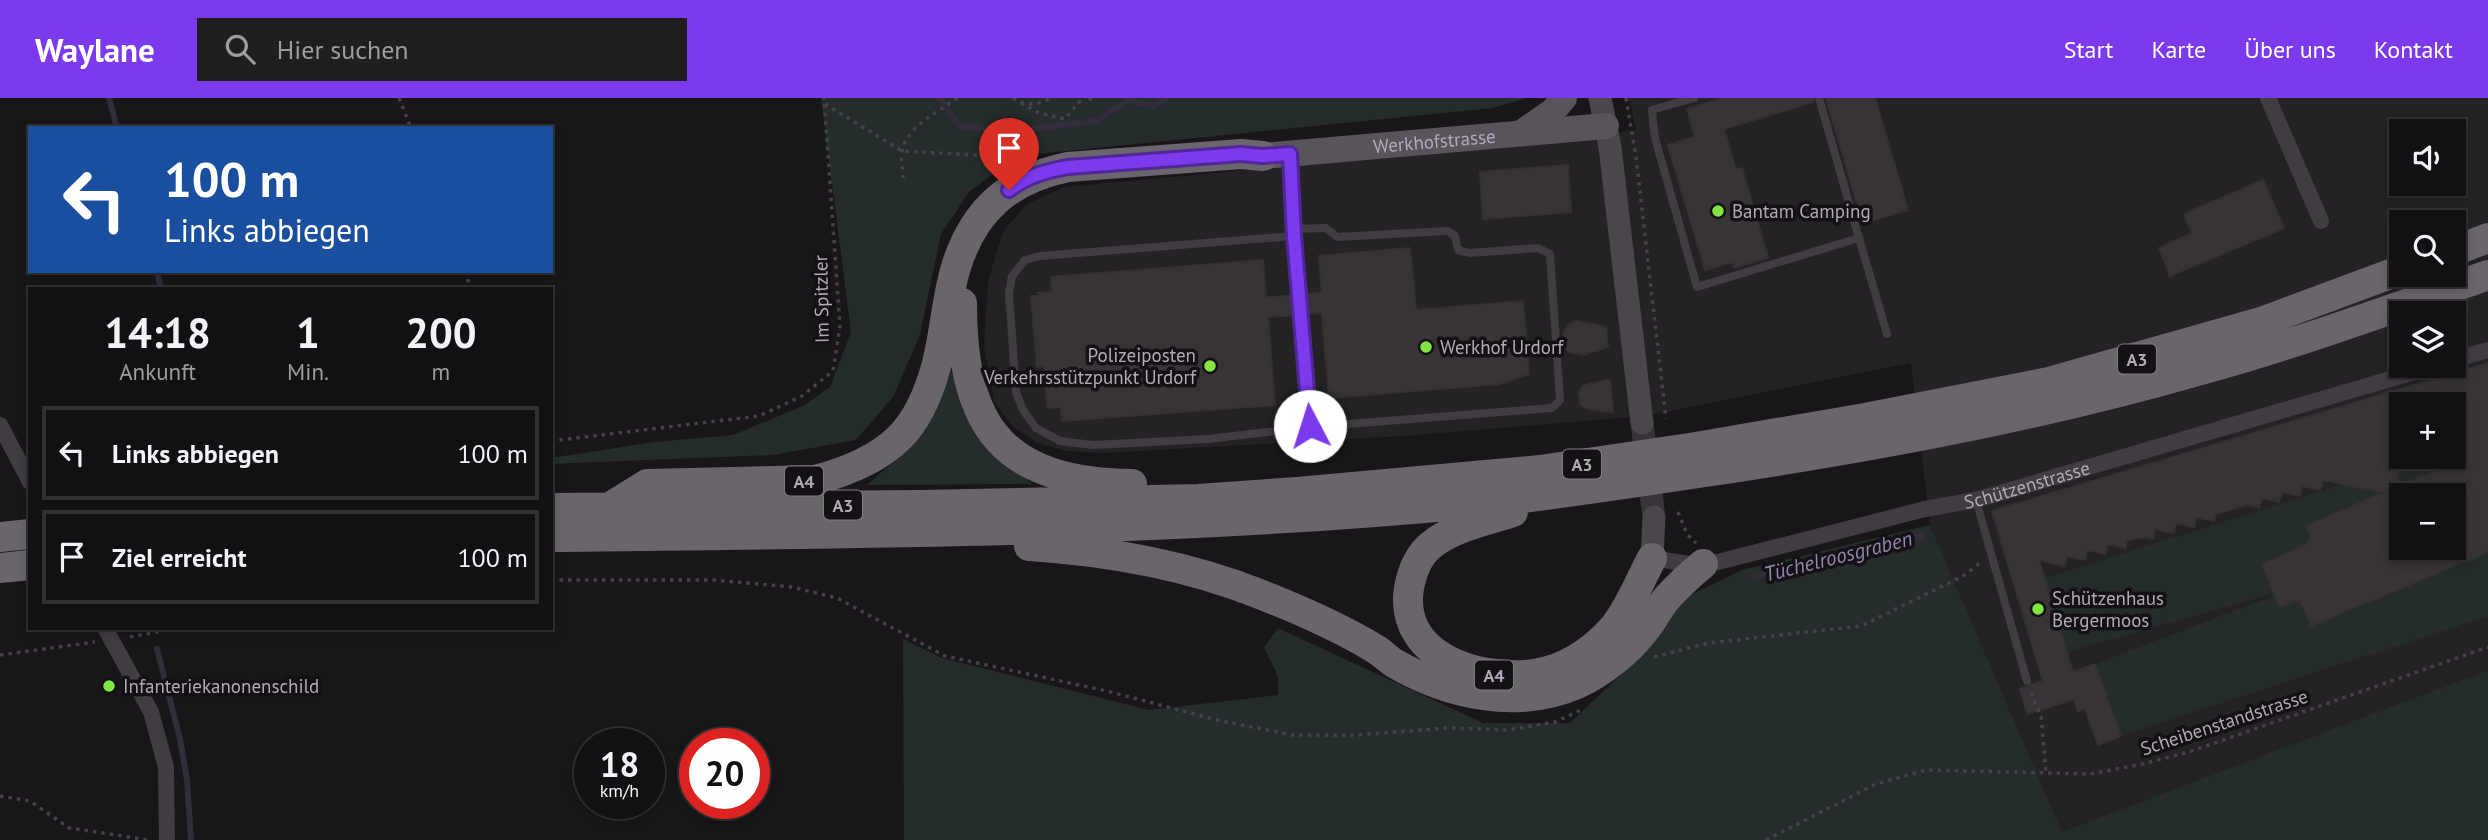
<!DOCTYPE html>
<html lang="de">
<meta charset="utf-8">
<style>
body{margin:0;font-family:"PT Sans",sans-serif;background:#1f1e20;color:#f1f3f6;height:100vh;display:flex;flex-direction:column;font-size:26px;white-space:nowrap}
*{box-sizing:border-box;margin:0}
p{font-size:23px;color:#9c9d9f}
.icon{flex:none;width:38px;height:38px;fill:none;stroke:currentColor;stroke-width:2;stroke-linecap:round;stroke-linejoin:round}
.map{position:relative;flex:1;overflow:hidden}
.sheet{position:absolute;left:28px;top:189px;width:525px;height:343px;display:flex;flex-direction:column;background:#121012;border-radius:0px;box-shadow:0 4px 10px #0003,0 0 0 2px #313032}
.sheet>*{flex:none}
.banner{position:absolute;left:28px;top:28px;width:525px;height:147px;border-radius:0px;box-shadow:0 4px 10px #0003,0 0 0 2px #313032;background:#1a4fa0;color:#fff;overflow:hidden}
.buttons{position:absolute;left:2389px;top:21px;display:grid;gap:14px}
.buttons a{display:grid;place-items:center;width:77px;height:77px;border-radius:0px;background:#121012;box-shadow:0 4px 10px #0003,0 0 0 2px #313032;font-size:35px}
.speed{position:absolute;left:574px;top:630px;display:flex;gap:14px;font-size:35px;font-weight:700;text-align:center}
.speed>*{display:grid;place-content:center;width:91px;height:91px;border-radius:50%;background:#121012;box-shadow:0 4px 10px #0003,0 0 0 2px #313032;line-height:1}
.speed small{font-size:18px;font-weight:400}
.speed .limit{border:10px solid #d22;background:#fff;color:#111}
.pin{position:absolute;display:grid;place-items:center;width:60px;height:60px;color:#fff;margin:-72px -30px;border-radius:50% 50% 50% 0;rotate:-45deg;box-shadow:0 0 7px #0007}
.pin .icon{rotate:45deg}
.me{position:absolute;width:77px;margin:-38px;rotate:355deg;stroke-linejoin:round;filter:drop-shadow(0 0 5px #0008)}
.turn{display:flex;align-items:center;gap:24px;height:147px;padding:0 21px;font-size:32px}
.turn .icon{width:91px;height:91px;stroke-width:2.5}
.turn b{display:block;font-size:49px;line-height:60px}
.eta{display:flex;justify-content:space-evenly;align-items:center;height:119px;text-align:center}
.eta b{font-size:42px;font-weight:600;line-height:49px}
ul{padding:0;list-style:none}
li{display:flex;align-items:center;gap:21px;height:94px;margin:0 14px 10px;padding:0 7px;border:4px solid #313032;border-radius:0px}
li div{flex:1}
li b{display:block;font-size:26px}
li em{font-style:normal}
header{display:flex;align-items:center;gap:42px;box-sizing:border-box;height:98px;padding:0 35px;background:#7c3aed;color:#fff}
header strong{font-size:33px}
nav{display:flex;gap:38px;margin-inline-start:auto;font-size:24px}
.search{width:490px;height:63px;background:#1f1e20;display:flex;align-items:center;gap:18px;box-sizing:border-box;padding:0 24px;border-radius:0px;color:#9c9d9f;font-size:26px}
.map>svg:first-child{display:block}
.built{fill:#252225;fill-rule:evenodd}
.green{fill:#252c2c;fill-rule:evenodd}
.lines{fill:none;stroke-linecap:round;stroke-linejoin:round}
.stream{stroke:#322d3b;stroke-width:6}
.building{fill:#373337;stroke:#343034;stroke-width:2;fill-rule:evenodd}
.secondary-tunnel{stroke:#373338;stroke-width:23;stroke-dasharray:23 11;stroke-linecap:butt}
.path{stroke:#464248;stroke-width:3.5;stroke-dasharray:3.5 5;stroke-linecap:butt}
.service{stroke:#403c42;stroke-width:8}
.minor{stroke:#403c42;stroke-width:16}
.secondary{stroke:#4a464c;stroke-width:23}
.primary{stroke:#59545b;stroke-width:26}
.motorway{stroke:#6a646d;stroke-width:30}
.route-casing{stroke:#51269a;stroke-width:18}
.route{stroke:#7c3aed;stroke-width:12}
.poi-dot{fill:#83e442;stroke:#131113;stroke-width:2.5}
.labels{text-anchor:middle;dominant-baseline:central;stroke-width:7;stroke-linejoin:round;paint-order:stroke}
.shield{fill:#131113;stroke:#827b86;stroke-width:2}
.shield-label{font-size:18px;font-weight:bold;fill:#b2a9b7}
.street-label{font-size:19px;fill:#b2a9b7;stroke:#131113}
.poi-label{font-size:19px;fill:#b2a9b7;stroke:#131113;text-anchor:start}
.water-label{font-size:21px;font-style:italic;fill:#9583af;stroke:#131113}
</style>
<header>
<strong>Waylane</strong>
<div class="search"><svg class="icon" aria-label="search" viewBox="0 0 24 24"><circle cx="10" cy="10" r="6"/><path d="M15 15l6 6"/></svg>Hier suchen</div>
<nav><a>Start</a><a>Karte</a><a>Über uns</a><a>Kontakt</a></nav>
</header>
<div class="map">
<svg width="2488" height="742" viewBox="0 0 2488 742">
<rect width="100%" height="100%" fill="#181618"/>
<path class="built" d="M1629,0H2488V572L2062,735L1930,427L1911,265L1645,318L1403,338L1102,355L1067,353L1037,345L1011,327L994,303L984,248L988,183L1003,134L1027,106L1065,89L1495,49L1636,32ZM2401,33H2454V86H2401ZM2401,124H2454V177H2401ZM2401,215H2454V268H2401ZM2401,306H2454V359H2401ZM2401,397H2454V450H2401Z"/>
<path class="green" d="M821,0H1527L1493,10L1017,58L969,94L941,136L920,237L893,299L856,342L773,357L551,366V360L654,344L733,337L805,307L830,289L851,234Z
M956,263L962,312L990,351L1033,386L867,387L903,355L933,316Z
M2488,340V518L2121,638L2095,566L2297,489L2067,554L2045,480L2429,359H2454V351ZM2401,397H2454V450H2401Z
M1930,427L2062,734L2488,572V742H904L903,541L942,560L1149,612L1278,597V579L1264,549L1278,530L1483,625H1570L1637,561L1688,498L1742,472Z"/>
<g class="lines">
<path class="stream" d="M109,0L117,30
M940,0L960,29L1022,32L1096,23L1128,2L1152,9L1167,0
M157,173L161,191
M1754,479L1770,473L1822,467L1875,452L1909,439L1922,438
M157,551L180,641L187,682L191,742"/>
</g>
<path class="building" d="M1723,0H1813V4L1724,31L1736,72L1742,70L1768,159L1734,170L1732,164L1705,172L1668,47L1695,39L1687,11Z
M1826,0H1875L1908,112L1863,125Z
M1568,67L1571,114L1483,121L1480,74Z
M2263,82L2284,130L2170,178L2159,150L2192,135L2184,116Z
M1410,150L1416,212L1523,203L1529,276L1500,286L1329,300L1322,215L1308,216L1307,196L1322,195L1319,158Z
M1263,162L1266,200L1294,197L1295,217L1268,219L1275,307L1062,323L1061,309L1047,310L1044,268L1037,269L1031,198H1039L1038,195L1052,194L1051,179Z
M1576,223L1606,229L1608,249L1583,257L1569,254L1564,246L1563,236L1568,227Z
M2488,265V454L2311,528L2300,502L2279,509L2262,466L2306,447L2310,436L2306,428L2383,395L2323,382L2320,392L2302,388L2300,398L2282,394L2279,404L2262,400L2259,410L2247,407L2216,416L2214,423L2196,419L2194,429L2176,425L2174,435L2155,431L2153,441L2141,439L2127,443L2125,450L2108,446L2105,456L2087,452L2085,462L2067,458L2065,468L2039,462L2073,574L2095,566L2121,638L2098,647L2085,611L2078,613L2074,601L2027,616L2020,591L2043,583L1992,413ZM2401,306H2454V366L2395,390L2403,359H2401ZM2401,397H2454V450H2401Z
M1610,282L1613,314L1588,311L1581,307L1579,294L1584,287Z"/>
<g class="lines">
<path class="secondary-tunnel" d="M1642,325L1654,419"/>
<path class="path" d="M399,0L411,30
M1013,0C1024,8 1039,7 1050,0
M1089,0L1092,3L1095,0
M1626,0L1636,59L1666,321
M1021,5L1039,15L1065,21L1080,3V0
M825,6L902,53L972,57L1030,53
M903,80C903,72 900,61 902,53C907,28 939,14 957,0
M465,173L471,191
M551,343L759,318L802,298L833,273L840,228L824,0
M1678,414L1687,436L1696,445
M551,482H713L792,489L837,500L945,558L1107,593L1221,623L1293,637H1355L1449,630L1508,632L1555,624L1581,612
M130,539L179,530
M0,557L95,544
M1654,559L1708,545L1861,528L1965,477L1981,464
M2031,595L2041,618L2046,676
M0,698L30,703L69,730L149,742
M1766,742L1876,686L1926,672L2090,676L2138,667L2189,654L2488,549"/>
<path class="service" d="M1694,0L1652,12L1655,40L1697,189L1859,140L1887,236
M1819,0L1859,140
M1290,59L1310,329
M1294,131L1326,130L1337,139L1448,133L1455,138L1458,152L1469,155L1538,150L1550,156L1560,302L1552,310L1310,329L1208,341L1093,347L1060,343L1036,330L1023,312L1016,294L1009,195L1012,178L1025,162L1040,158L1294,138
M1976,402L2027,583"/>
<g class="minor">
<path d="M2268,0L2321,123"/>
<path d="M2454,262L2488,252"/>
<path d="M0,327L30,384"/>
<path id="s1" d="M1652,460L1689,466L1718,464L1925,411L1976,402L2435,268"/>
<path d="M105,530L151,614L166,669L167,742"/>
</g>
<path class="secondary" d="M1600,0L1610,49L1642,325
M1652,460L1654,419"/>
<g class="primary">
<path d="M1521,35L1553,13L1564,0"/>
<path id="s2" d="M1263,58L1606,28"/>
</g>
<path class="motorway" d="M2454,153L2488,140
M962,205C962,330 1003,384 1132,386
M610,409L647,386L815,382C846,374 877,362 900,339C919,320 929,294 936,269C945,236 946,202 956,169C974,111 1010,81 1068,69L1241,56L1263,58
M551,410L921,407L1198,401L1297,394L1540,372L1696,349L1865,320L2049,284L2261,224L2401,172
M1513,414C1486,423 1452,429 1430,448C1417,459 1412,474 1409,490C1397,564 1493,588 1548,573C1573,566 1597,549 1614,529C1630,509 1640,482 1652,460
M0,439L30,436
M551,439C857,435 1164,435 1469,406C1541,399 1613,388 1685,377C1858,352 2029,321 2197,273C2296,246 2392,211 2488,177
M1029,448C1108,453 1183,466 1257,495C1298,511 1340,529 1377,552C1383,556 1388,561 1394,565C1449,597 1518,612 1577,586C1600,576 1629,553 1644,533C1653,522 1659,509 1668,499C1679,487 1691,476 1703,466
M0,470L30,467"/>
</g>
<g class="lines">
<defs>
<path id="route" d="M1009,92C1027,78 1046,73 1068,69L1241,56L1263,58L1290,56L1294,138L1310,328"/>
</defs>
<use href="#route" class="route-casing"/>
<use href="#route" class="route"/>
</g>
<g class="poi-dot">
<circle cx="1718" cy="113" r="7"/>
<circle cx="1426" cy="249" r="7"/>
<circle cx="1210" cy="268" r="7"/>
<circle cx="2038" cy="511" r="7"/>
<circle cx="109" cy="588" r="7"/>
</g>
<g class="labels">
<g class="shield">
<rect x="2118" y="246.5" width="38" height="29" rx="5"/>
<rect x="1563" y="351.5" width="38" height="29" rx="5"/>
<rect x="785" y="368.5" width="38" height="29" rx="5"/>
<rect x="824" y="392.5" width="38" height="29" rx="5"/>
<rect x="1475" y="562.5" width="38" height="29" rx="5"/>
</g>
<g class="shield-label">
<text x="2137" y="261">A3</text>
<text x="1582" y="366">A3</text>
<text x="804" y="383">A4</text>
<text x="843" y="407">A3</text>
<text x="1494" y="577">A4</text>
</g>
<g class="street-label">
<text stroke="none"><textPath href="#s2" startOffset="172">Werkhofstrasse</textPath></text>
<text transform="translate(821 201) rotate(-91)">Im Spitzler</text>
<text stroke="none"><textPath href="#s1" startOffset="385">Schützenstrasse</textPath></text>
<text transform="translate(2224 624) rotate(-18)">Scheibenstandstrasse</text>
</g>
<g class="poi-label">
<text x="1732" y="113">Bantam Camping</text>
<text x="1440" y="249">Werkhof Urdorf</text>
<text x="1196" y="257" text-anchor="end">Polizeiposten<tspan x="1196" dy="22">Verkehrsstützpunkt Urdorf</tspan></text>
<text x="2052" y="500">Schützenhaus<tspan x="2052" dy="22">Bergermoos</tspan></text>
<text x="123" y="588">Infanteriekanonenschild</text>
</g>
<g class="water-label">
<text transform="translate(1838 458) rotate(-14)">Tüchelroosgraben</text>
</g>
</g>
</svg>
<div class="buttons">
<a><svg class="icon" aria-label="sound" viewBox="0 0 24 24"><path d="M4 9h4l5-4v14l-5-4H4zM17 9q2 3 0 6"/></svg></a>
<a><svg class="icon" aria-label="search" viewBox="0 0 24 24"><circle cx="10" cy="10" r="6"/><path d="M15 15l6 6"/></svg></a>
<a><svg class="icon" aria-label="layers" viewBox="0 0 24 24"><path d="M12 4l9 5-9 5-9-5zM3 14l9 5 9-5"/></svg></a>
<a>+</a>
<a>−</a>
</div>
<div class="speed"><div>18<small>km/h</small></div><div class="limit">20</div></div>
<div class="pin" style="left:1009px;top:92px;background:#d93025"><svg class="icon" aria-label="arrive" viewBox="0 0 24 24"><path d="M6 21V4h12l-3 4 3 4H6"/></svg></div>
<svg class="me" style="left:1310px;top:328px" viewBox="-20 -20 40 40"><circle r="19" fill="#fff"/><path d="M0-13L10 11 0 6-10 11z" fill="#7c3aed"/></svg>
<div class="banner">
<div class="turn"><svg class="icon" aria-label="left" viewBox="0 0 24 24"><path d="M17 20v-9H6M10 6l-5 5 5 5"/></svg><div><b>100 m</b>Links abbiegen</div></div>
</div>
<section class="sheet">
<div class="eta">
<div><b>14:18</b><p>Ankunft</p></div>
<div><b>1</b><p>Min.</p></div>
<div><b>200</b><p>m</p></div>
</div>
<ul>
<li><svg class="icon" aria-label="left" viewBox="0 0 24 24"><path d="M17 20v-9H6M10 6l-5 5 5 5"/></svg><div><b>Links abbiegen</b></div><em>100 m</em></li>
<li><svg class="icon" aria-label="arrive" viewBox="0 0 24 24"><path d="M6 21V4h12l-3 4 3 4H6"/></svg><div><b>Ziel erreicht</b></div><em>100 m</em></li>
</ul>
</section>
</div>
